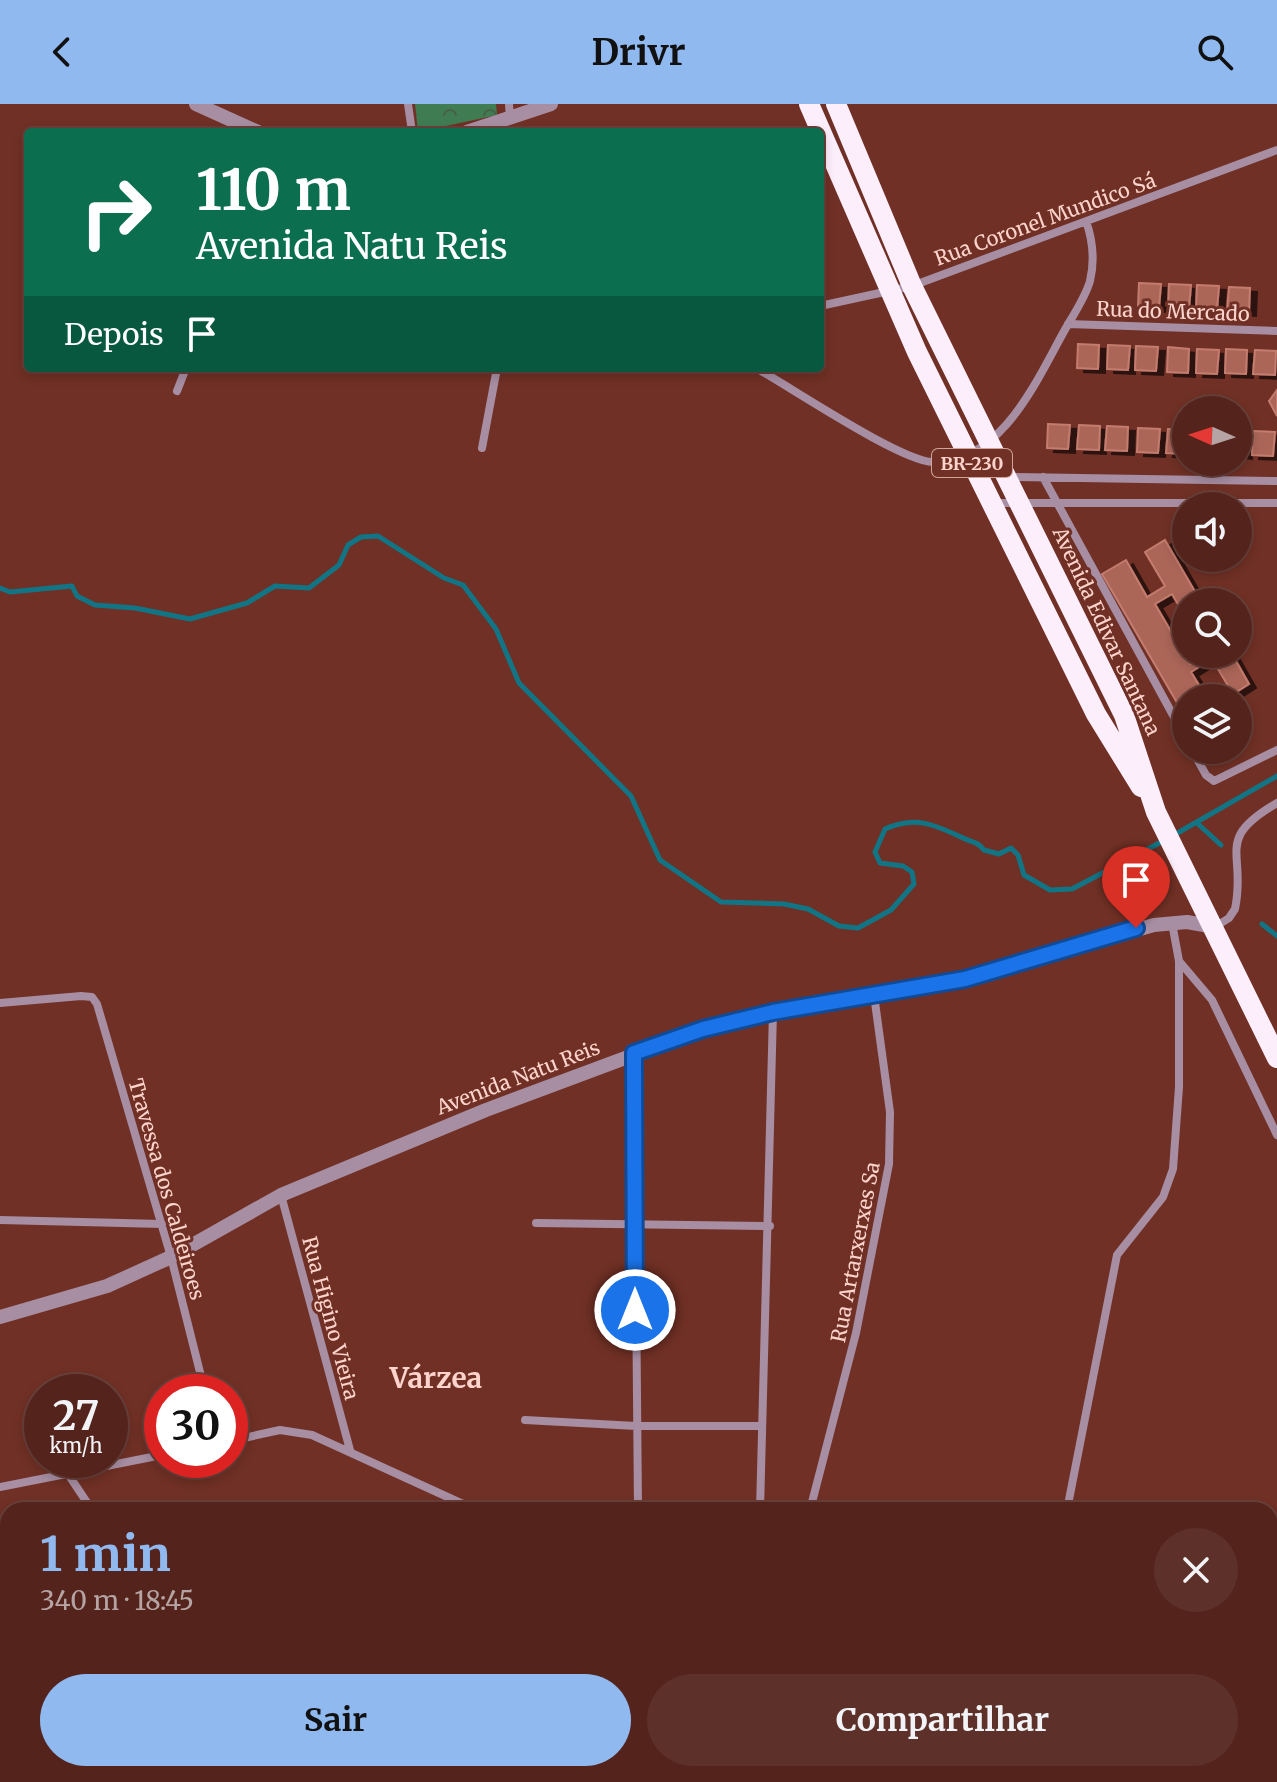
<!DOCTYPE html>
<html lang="pt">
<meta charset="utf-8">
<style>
body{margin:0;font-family:Merriweather,serif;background:#5d3029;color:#f1f3f6;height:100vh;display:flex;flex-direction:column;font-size:30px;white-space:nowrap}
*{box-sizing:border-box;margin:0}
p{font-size:26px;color:#b5a4a3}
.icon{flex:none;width:44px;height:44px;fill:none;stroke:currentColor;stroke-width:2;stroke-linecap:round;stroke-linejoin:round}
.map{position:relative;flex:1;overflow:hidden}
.side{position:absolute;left:0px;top:1398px;width:1278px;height:280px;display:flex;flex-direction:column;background:#54241c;border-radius:24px 24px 0 0;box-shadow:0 4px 12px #0003,0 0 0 2px #6a413b}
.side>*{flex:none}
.top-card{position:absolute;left:24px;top:24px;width:800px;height:244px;border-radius:8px;box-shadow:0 4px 12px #0003,0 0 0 2px #6a413b;background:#0b6e4f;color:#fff;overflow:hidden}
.needle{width:52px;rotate:273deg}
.controls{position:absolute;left:1172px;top:292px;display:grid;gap:16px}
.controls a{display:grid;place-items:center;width:80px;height:80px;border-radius:50%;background:#54241c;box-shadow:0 4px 12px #0003,0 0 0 2px #6a413b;font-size:40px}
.speed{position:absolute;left:24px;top:1270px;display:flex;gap:16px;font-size:40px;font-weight:700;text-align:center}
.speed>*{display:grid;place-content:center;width:104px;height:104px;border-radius:50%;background:#54241c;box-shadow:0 4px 12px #0003,0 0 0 2px #6a413b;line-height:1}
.speed small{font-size:20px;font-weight:400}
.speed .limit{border:12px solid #d22;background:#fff;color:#111}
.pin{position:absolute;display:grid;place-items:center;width:68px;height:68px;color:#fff;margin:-82px -34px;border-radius:50% 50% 50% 0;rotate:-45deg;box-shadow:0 0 8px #0007}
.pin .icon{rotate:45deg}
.me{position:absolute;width:88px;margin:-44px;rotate:0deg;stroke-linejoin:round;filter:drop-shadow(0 0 6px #0008)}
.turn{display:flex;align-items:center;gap:28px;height:168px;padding:0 40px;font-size:36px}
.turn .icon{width:104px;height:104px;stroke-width:2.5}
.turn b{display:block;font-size:56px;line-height:68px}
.then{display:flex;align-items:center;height:76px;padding:0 40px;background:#0003;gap:16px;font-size:30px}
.round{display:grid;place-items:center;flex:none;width:84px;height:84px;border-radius:42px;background:#5d3029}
.head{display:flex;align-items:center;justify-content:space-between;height:136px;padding:0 40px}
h1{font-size:48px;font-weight:700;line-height:60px;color:#90b9f0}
.action{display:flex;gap:16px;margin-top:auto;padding:16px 40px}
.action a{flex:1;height:92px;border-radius:48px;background:#90b9f0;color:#111;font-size:32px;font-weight:700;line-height:92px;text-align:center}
.action a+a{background:#5d3029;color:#f1f3f6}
header{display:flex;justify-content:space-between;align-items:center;height:104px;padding:0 40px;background:#90b9f0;color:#111;font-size:36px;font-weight:700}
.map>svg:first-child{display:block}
.grass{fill:#407c51}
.forest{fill:url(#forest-crowns)}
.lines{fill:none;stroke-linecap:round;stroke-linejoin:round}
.stream{stroke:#117585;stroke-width:5}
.building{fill:#ab6659;stroke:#c47c6e;stroke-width:2;filter:url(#shadow)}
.minor{stroke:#a78ea3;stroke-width:8}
.tertiary{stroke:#a78ea3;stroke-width:14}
.trunk{stroke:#fceefa;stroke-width:20}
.route-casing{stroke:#114b97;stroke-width:20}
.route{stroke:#1a73e8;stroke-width:14}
.labels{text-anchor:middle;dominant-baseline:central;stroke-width:6;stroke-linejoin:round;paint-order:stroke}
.shield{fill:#703025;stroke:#d2a39a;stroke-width:2}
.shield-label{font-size:18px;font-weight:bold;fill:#fcd4cc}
.street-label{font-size:20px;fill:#fcd4cc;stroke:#703025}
.district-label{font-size:28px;font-weight:bold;fill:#fcd4cc;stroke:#703025}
</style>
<header><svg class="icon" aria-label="back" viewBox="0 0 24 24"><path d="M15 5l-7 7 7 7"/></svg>Drivr<svg class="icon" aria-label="search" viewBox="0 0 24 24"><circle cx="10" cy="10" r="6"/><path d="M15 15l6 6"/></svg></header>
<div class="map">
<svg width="1277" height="1678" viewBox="0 0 1277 1678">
<defs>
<pattern id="forest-crowns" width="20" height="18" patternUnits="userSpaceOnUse" patternTransform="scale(2)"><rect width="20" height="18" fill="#407c51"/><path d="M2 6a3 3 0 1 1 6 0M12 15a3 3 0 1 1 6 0" fill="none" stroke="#456148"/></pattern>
<filter id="shadow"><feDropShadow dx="7" dy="4" stdDeviation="0" flood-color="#0009"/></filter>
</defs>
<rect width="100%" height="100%" fill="#703025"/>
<path class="grass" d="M1273,1543L1277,1549V1678H1031L1033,1670H1270V1544Z"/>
<path class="forest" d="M415,0H496L497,11L418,28Z"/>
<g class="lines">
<path class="stream" d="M0,484L10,488L72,482L77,492L95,501L135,504L190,515L247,499L275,482L309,484L339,461L348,441L361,433L378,432L444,474L463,481L496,525L519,579L631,692L660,756L721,798L784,800L808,805L839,822L858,824L891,806L914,780L912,768L903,762L880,759L875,748L885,725C916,711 935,721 963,734C973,739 977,737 984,746L999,750L1011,744L1018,751L1024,771L1050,786L1072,785L1165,736
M1197,719L1221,741
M1174,731L1277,672
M1262,820L1277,832"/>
</g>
<path class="building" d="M1139,179L1161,180L1159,204L1138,203Z
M1169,180L1191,181L1189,205L1168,204Z
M1197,181L1219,182L1217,206L1196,205Z
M1229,183L1250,184L1249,208L1227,207Z
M1078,240L1099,241L1098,265L1077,264Z
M1108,241L1130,242L1128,266L1107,265Z
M1136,242L1158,243L1156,267L1135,266Z
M1168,243L1189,245L1188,269L1167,268Z
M1197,245L1219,246L1217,270L1196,269Z
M1226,245L1247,246L1246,270L1225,269Z
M1255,246L1276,247L1275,271L1253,270Z
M1277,286V312L1269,297Z
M1048,320L1070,321L1068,345L1047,344Z
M1079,321L1100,322L1099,346L1077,345Z
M1107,322L1128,323L1127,347L1105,346Z
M1138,324L1160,325L1158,349L1137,348Z
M1168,325L1186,326V350L1166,349Z
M1238,326L1246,327L1245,351L1238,350Z
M1253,327L1275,328L1273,352L1252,351Z
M1165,436L1201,498H1186V514L1172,490L1155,500L1190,560L1207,550H1232L1249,580L1233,590L1212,555L1191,568L1207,594H1186V614L1102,470L1126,456L1147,493L1165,482L1145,448Z"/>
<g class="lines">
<path class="minor" d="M408,0L412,28
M509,0L510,14
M820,202L912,182L1277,46
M1068,220L1277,227
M756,264C792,284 900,357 933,358C1000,359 1035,280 1062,231C1071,214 1085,195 1090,177C1095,156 1093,137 1086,117
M177,287L186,264
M482,344L497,264
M1010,373L1277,377
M1043,373L1186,635
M995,399H1277
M1192,646L1206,671L1214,677L1277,646
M1215,823L1229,814L1235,805C1247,748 1213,736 1277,699
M1179,857L1212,896L1277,1031
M0,899L81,892L92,893L97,900L171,1153L205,1288
M634,951L638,1406
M281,1091L350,1346
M0,1116L162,1120
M536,1119L770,1122
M525,1316L636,1322H762
M230,1337L280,1326L312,1331L476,1406
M68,1370L92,1406
M0,1383L162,1351
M760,1406L773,908
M810,1406L856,1229L889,1060L890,1008L874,891
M1067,1406L1117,1151L1163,1093L1173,1065L1179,983V857L1172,819
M1270,1522L1277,1518
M0,1597L8,1632
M27,1670L34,1678
M640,1670V1678
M770,1670V1678
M14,1678L16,1670
M295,1678L296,1670
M1014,1678L1016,1670"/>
<path class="tertiary" d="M196,0L258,28
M467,28L551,0
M0,1213L107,1182L171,1153L281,1091L486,1006L703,925L773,908L947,879L1154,821L1187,818L1215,823"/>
<path class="trunk" d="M809,0L917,248L1096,610L1141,683
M836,0L912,182L1124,611L1156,708L1277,954"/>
</g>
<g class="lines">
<defs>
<path id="route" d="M635,1206L634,949L703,925L773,908L965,875L1136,824"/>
</defs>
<use href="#route" class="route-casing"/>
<use href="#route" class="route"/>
</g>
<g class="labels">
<rect class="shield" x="932" y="345" width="80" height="28" rx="6"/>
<g class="shield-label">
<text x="972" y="359">BR-230</text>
</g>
<g class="street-label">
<text transform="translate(1045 115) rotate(-20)">Rua Coronel Mundico Sá</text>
<text transform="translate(1173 207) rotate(2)">Rua do Mercado</text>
<text transform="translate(1107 527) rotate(65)">Avenida Edivar Santana</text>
<text transform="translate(518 973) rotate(-21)">Avenida Natu Reis</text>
<text transform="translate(167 1085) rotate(74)">Travessa dos Caldeiroes</text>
<text transform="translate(855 1148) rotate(-79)">Rua Artarxerxes Sa</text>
<text transform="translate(331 1214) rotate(75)">Rua Higino Vieira</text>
</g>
<g class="district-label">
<text x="436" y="1274">Várzea</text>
</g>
</g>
</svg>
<div class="controls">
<a><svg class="needle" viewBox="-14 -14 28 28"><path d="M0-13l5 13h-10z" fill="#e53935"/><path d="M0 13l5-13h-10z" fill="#b5a4a3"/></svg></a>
<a><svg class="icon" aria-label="sound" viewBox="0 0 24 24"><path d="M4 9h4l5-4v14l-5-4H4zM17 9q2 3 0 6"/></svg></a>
<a><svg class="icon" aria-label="search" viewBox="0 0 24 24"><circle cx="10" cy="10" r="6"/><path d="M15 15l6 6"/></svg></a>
<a><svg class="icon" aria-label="layers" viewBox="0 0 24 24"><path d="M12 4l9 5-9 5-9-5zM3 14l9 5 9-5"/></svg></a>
</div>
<div class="speed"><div>27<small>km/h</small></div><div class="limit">30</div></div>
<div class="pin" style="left:1136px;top:824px;background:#d93025"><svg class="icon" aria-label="arrive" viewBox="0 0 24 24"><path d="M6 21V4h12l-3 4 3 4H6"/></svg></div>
<svg class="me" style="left:635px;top:1206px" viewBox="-20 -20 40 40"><circle r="17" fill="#1a73e8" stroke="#fff" stroke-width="3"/><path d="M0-11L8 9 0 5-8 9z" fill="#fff"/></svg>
<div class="top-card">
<div class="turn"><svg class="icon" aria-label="right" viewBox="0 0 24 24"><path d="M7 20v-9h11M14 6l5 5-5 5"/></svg><div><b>110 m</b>Avenida Natu Reis</div></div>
<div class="then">Depois<svg class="icon" aria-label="arrive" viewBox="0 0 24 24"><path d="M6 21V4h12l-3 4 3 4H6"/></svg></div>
</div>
<section class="side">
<div class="head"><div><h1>1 min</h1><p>340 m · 18:45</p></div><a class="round"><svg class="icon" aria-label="close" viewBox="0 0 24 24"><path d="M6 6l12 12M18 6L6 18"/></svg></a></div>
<div class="action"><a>Sair</a><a>Compartilhar</a></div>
</section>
</div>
